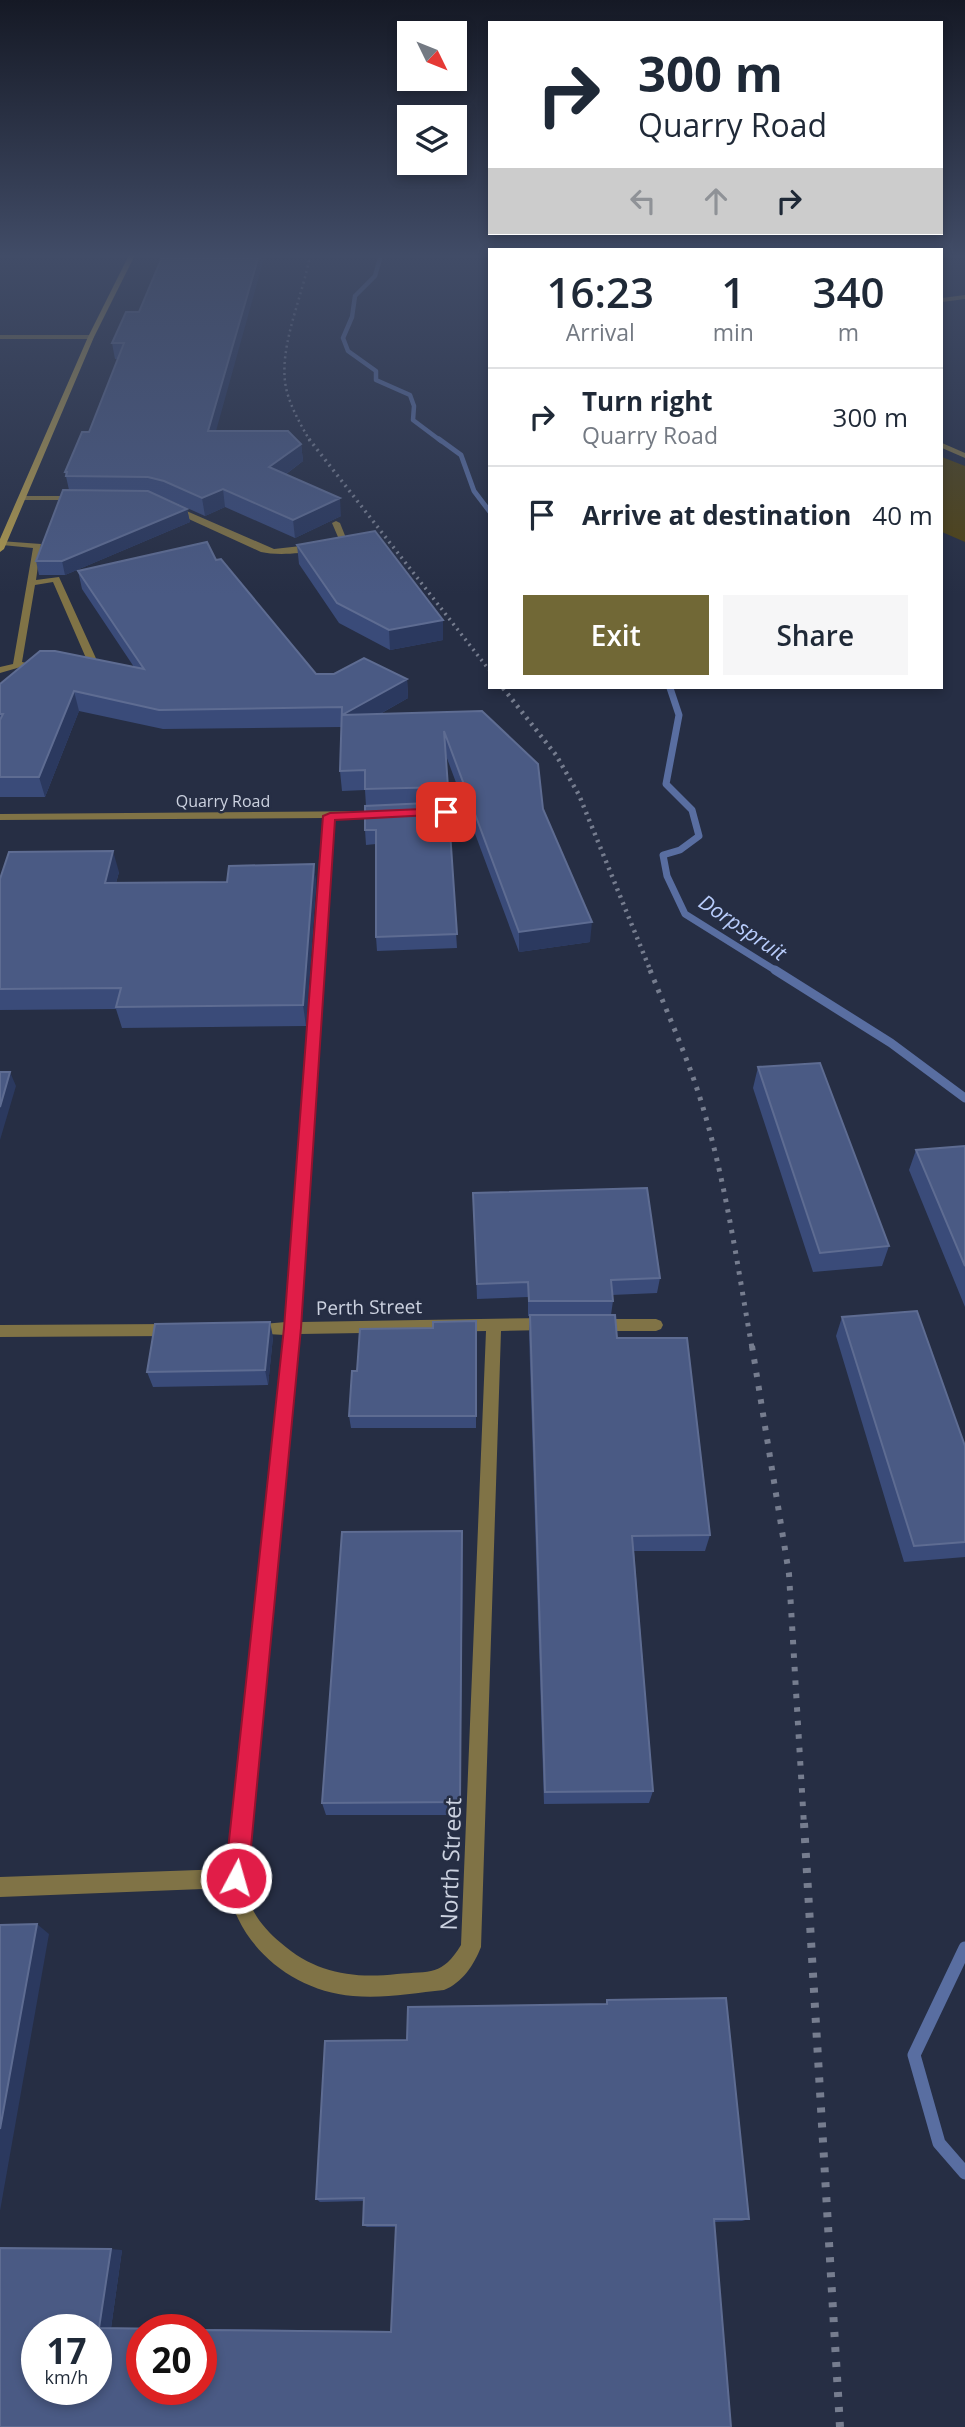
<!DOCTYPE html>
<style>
body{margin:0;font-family:"Open Sans",sans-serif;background:#f6f6f7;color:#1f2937;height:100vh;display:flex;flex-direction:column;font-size:26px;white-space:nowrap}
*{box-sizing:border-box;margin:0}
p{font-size:23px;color:#747a83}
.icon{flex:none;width:38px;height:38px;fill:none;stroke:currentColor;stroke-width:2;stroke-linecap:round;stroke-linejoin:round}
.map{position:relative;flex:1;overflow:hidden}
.panel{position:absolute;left:488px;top:248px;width:455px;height:441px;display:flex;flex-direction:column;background:#fff;border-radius:0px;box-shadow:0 4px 10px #0003}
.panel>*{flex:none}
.hud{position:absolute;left:488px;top:21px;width:455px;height:214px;border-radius:0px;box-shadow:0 4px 10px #0003;background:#fff;color:#1f2937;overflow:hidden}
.needle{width:46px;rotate:133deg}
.buttons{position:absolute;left:397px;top:21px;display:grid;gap:14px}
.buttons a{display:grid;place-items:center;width:70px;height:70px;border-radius:0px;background:#fff;box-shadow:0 4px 10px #0003;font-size:35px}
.speed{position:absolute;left:21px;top:2314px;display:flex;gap:14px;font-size:35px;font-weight:700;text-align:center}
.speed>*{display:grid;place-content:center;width:91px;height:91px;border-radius:50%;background:#fff;box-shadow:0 4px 10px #0003;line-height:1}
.speed small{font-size:18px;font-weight:400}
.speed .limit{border:10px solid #d22;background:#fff;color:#111}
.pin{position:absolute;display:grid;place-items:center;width:60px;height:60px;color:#fff;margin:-30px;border-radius:14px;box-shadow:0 4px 10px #0006}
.me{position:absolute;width:77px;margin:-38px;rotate:6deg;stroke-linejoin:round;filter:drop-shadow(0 0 5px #0008)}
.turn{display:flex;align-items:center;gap:24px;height:147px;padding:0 35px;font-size:32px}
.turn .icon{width:91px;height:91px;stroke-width:2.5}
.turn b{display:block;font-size:49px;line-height:60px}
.lanes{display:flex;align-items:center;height:66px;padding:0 35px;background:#0003;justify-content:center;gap:35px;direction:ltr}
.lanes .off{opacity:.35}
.eta{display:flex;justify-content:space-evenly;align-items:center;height:119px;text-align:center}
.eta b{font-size:42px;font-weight:600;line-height:49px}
.action{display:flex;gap:14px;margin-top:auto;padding:14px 35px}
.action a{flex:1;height:80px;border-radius:0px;background:#716836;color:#fff;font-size:28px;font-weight:600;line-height:80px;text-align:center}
.action a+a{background:#f6f6f7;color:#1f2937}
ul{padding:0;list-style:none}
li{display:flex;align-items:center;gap:21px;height:98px;padding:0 35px;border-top:2px solid #e0e1e3}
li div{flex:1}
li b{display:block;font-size:26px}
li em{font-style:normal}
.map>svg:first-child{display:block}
.green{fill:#504313}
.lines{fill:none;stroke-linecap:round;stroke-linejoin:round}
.stream-far4{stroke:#596ea1;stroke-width:4.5}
.stream-far3{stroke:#596ea1;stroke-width:5}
.stream-far2{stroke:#596ea1;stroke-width:7}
.stream-far1{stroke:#596ea1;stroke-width:9}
.stream{stroke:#596ea1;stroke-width:13}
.lane{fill:#807346;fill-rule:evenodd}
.street{fill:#807346;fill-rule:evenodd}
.secondary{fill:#ae984d;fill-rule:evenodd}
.rail-far5{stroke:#767d8f;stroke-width:2.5;stroke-dasharray:2 3.5;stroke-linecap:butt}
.rail-far4{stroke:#767d8f;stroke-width:3.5;stroke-dasharray:2 4.5;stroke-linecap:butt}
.rail-far3{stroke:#767d8f;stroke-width:4.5;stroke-dasharray:2.5 5;stroke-linecap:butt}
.rail-far2{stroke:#767d8f;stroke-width:5;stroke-dasharray:3.5 7;stroke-linecap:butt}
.rail-far1{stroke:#767d8f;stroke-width:6;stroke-dasharray:4.5 9;stroke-linecap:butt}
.rail{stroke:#767d8f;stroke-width:8;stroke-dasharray:5 10;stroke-linecap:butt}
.wall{fill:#3a4b79}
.shaded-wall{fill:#2b395f}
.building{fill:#4a5a84;stroke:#5e6c92;stroke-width:2;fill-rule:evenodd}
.route{fill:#e11d48;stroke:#92132f;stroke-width:2}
.labels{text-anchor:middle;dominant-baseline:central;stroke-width:5;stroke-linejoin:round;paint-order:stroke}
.far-street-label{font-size:16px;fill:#ccd2e0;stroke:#262e44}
.street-label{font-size:19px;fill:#ccd2e0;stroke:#262e44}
.water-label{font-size:21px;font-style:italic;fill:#b8ccfb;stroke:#262e44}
.near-street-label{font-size:23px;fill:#ccd2e0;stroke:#262e44}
</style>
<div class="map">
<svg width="965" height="2427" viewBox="0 0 965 2427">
<rect width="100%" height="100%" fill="#262e44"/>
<path class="green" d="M942,457L965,466V542L942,532Z"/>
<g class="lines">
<path class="stream-far4" d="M381,255L375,276L355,296L352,317L343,338L348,351L376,371V380L410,395L414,406L413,420L441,441"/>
<path class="stream-far3" d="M439,439L461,455L474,491L490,512"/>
<path class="stream-far2" d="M670,688L679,715L666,784L692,810L699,836L680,850L663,855L667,876L685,914L778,972"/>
<path class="stream-far1" d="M775,970L891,1043L965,1098"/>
<path class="stream" d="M965,1948L914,2055L939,2143L965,2173"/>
<path class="lane" d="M19,496H76L80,498L76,500H19Z
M169,506H175L274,549L328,543L338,537L332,523L336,521L340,523L346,538C329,552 283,557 261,552L169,510Z
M0,541L41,544L36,580L59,577L99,665L97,667L89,665L53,582L35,585L22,662L31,664L0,673V667L13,664L33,548L2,545Z
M381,811L385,812V816L335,818L301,1322L546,1318L551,1320L553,1324L551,1328L546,1330L501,1331L481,1947C474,1965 462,1983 444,1990C414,1993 383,1999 353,1996C293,1991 239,1947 228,1888L0,1897V1877L227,1869L285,1335L250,1333L248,1329L250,1325L286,1322L325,818L0,820V814ZM486,1331L461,1945C442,1976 431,1971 397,1974C353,1979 315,1973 281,1943C270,1934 259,1922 253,1910C249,1900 248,1888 246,1878L300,1334Z
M598,1319H656L661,1321L663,1325L661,1329L656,1331H598L593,1329L591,1325L593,1321Z
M171,1324L176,1326L178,1330L176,1334L171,1336L0,1337V1325Z"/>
<path class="street" d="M965,295V299L942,302V298Z
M0,335H91L94,337L91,339H0Z
M942,443L965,453V458L942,448Z"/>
<path class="secondary" d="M129,255H135L94,337L4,549L0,552V539L88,337Z"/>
<path class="rail-far5" d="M310,255C303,297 276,351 287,392C292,410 301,425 310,441"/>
<path class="rail-far4" d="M309,439L490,671"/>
<path class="rail-far3" d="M503,688L556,755L579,795L651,972"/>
<path class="rail-far2" d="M650,970C669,1017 690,1063 704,1111C727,1189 738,1269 752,1348"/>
<path class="rail-far1" d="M752,1346L789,1574L804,1825"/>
<path class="rail" d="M804,1823L840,2427"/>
</g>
<path class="wall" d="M126,312L216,431L301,444L303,461L285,475L341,516L295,538L225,507L205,516L167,499L162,498L187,509L190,522L65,575H39L36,561L69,490L65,472L89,432L118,359H115L112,343Z
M297,545L443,640L390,650L339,623L299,564Z
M216,560L316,674L407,679L408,698L380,714L482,711L543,809L590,942L519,952L445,753L457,948L377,951L376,937V844L366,845L365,830L366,806L365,790L342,791L340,771L341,727L163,729L79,711L45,797H0V684L134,667L82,589L78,571Z
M314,864L316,885L306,1026L122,1028L116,1009L0,1010V879L119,872L116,883L227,882Z
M758,1067L889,1246L882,1266L813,1272L753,1088Z
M965,1146V1307L909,1170L916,1150Z
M474,1208L660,1278L657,1293L612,1295L613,1301L611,1315L617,1338L710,1535L705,1551H634L653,1791L649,1803L544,1804L529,1333L530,1316H528V1297L477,1299Z
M842,1317L965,1446V1557L904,1562L836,1336Z
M476,1321V1428H351L349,1416L357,1371L433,1328Z
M273,1337L268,1385L153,1387L147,1372Z
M463,1548L460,1815H326L322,1803Z
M607,2000L749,2219L742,2221L714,2222L731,2427H0L122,2250L111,2328L391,2331L396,2227H367L363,2225L364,2201L320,2202L316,2199L407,2040L606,2004Z"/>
<path class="shaded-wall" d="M259,255H265L211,449L208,431Z
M301,444L303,461L271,485L269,467Z
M223,489L225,507L205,516L202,498Z
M340,498L341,516L295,538L293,520Z
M187,509L190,522L65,575L62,561Z
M443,620V640L390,650L389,630Z
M407,679L408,698L344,734L342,715Z
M74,691L79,711L45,797L39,777Z
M113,851L119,872L110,904L105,883Z
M314,864L316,885L306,1026L303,1005Z
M592,922L590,942L519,952V932Z
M10,1072L16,1086L0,1140V1107Z
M270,1322L273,1337L268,1385L265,1370Z
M462,1531L463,1548L460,1815V1802Z
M37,1924L49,1934L0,2211V2129Z
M111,2249L122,2250L111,2328H99Z"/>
<path class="building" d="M163,255H259L208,431H288L301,444L269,467L340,498L293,520L223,489L202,498L164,481L148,477L66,476L67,472H65L82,432H89L124,343H112L126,312H139Z
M63,490L148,491L187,509L62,561H36Z
M375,531L443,620L389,630L337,603L297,545Z
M207,542L216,560L221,559L316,674H334L364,658L407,679L342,715L482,711L538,764L543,809L592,922L519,932L444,731L448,787L365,789V770L340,771L342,707L159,710L74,691L39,777H0V720L3,714H0V684L40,651H55L144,669L78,571Z
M448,802L457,934L376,937V830H365V806Z
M113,851L105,883L227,882L229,866L314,864L303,1005L116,1007L121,988L0,989V879L9,852Z
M820,1063L889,1246L820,1253L758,1067Z
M0,1072H10L0,1107Z
M965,1146V1266L916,1150Z
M647,1188L660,1278L611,1280L613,1301H529L528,1282L477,1284L473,1193Z
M917,1311L965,1446V1542L914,1546L842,1317Z
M530,1315H615L617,1338H687L710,1535L632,1536L653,1791L545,1792Z
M476,1321V1416H349L352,1371H357L360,1329L433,1328V1322Z
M270,1322L265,1370L147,1372L155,1324Z
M462,1531L460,1802L322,1803L342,1532Z
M37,1924L0,2129V1925Z
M726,1998L749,2219H714L731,2427H0V2248L111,2249L99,2328L172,2329H142V2389H201V2330L391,2332L396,2225H363L364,2198L316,2199L325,2041L407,2040L408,2007L607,2004V2000ZM37,2329H96V2389H37Z"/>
<linearGradient id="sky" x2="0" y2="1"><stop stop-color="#151925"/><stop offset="0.43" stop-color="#414c67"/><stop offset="1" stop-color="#414c67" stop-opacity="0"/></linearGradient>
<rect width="965" height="595" fill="url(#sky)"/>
<path class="route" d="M446,808L450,809V814L335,820L301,1328L248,1878L244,1886L236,1889L229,1886L225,1878L284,1328L323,816L330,813Z"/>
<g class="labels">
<g class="far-street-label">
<text x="223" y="801">Quarry Road</text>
</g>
<g class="street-label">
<text transform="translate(369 1307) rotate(-1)">Perth Street</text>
</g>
<g class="water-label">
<text transform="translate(743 927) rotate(34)">Dorpspruit</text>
</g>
<g class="near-street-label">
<text transform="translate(450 1864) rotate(-88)">North Street</text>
</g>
</g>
</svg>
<div class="buttons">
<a><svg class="needle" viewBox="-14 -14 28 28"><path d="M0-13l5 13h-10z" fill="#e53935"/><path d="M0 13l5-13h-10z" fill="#747a83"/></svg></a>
<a><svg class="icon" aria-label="layers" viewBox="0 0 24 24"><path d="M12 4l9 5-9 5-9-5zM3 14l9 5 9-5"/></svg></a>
</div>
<div class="speed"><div>17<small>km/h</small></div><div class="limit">20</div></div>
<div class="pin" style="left:446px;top:812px;background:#d93025"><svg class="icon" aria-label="arrive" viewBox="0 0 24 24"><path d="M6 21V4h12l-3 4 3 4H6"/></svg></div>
<svg class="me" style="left:236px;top:1878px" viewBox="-20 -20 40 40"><circle r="17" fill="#e11d48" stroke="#fff" stroke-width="3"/><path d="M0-11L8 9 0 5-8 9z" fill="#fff"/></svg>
<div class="hud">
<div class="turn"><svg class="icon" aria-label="right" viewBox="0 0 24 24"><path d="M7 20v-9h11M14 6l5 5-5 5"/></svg><div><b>300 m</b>Quarry Road</div></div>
<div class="lanes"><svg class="icon off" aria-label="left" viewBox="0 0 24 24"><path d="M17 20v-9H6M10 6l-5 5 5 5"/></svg><svg class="icon off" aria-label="ahead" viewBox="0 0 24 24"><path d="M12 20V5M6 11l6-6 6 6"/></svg><svg class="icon" aria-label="right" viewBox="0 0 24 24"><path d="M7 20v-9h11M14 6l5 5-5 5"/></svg></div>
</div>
<section class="panel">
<div class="eta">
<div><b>16:23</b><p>Arrival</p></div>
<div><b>1</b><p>min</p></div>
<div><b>340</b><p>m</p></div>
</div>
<ul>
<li><svg class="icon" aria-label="right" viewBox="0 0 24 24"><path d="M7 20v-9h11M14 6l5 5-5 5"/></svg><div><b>Turn right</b><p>Quarry Road</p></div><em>300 m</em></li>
<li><svg class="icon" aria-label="arrive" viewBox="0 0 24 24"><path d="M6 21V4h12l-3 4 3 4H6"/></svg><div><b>Arrive at destination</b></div><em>40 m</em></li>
</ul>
<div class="action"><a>Exit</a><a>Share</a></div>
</section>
</div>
